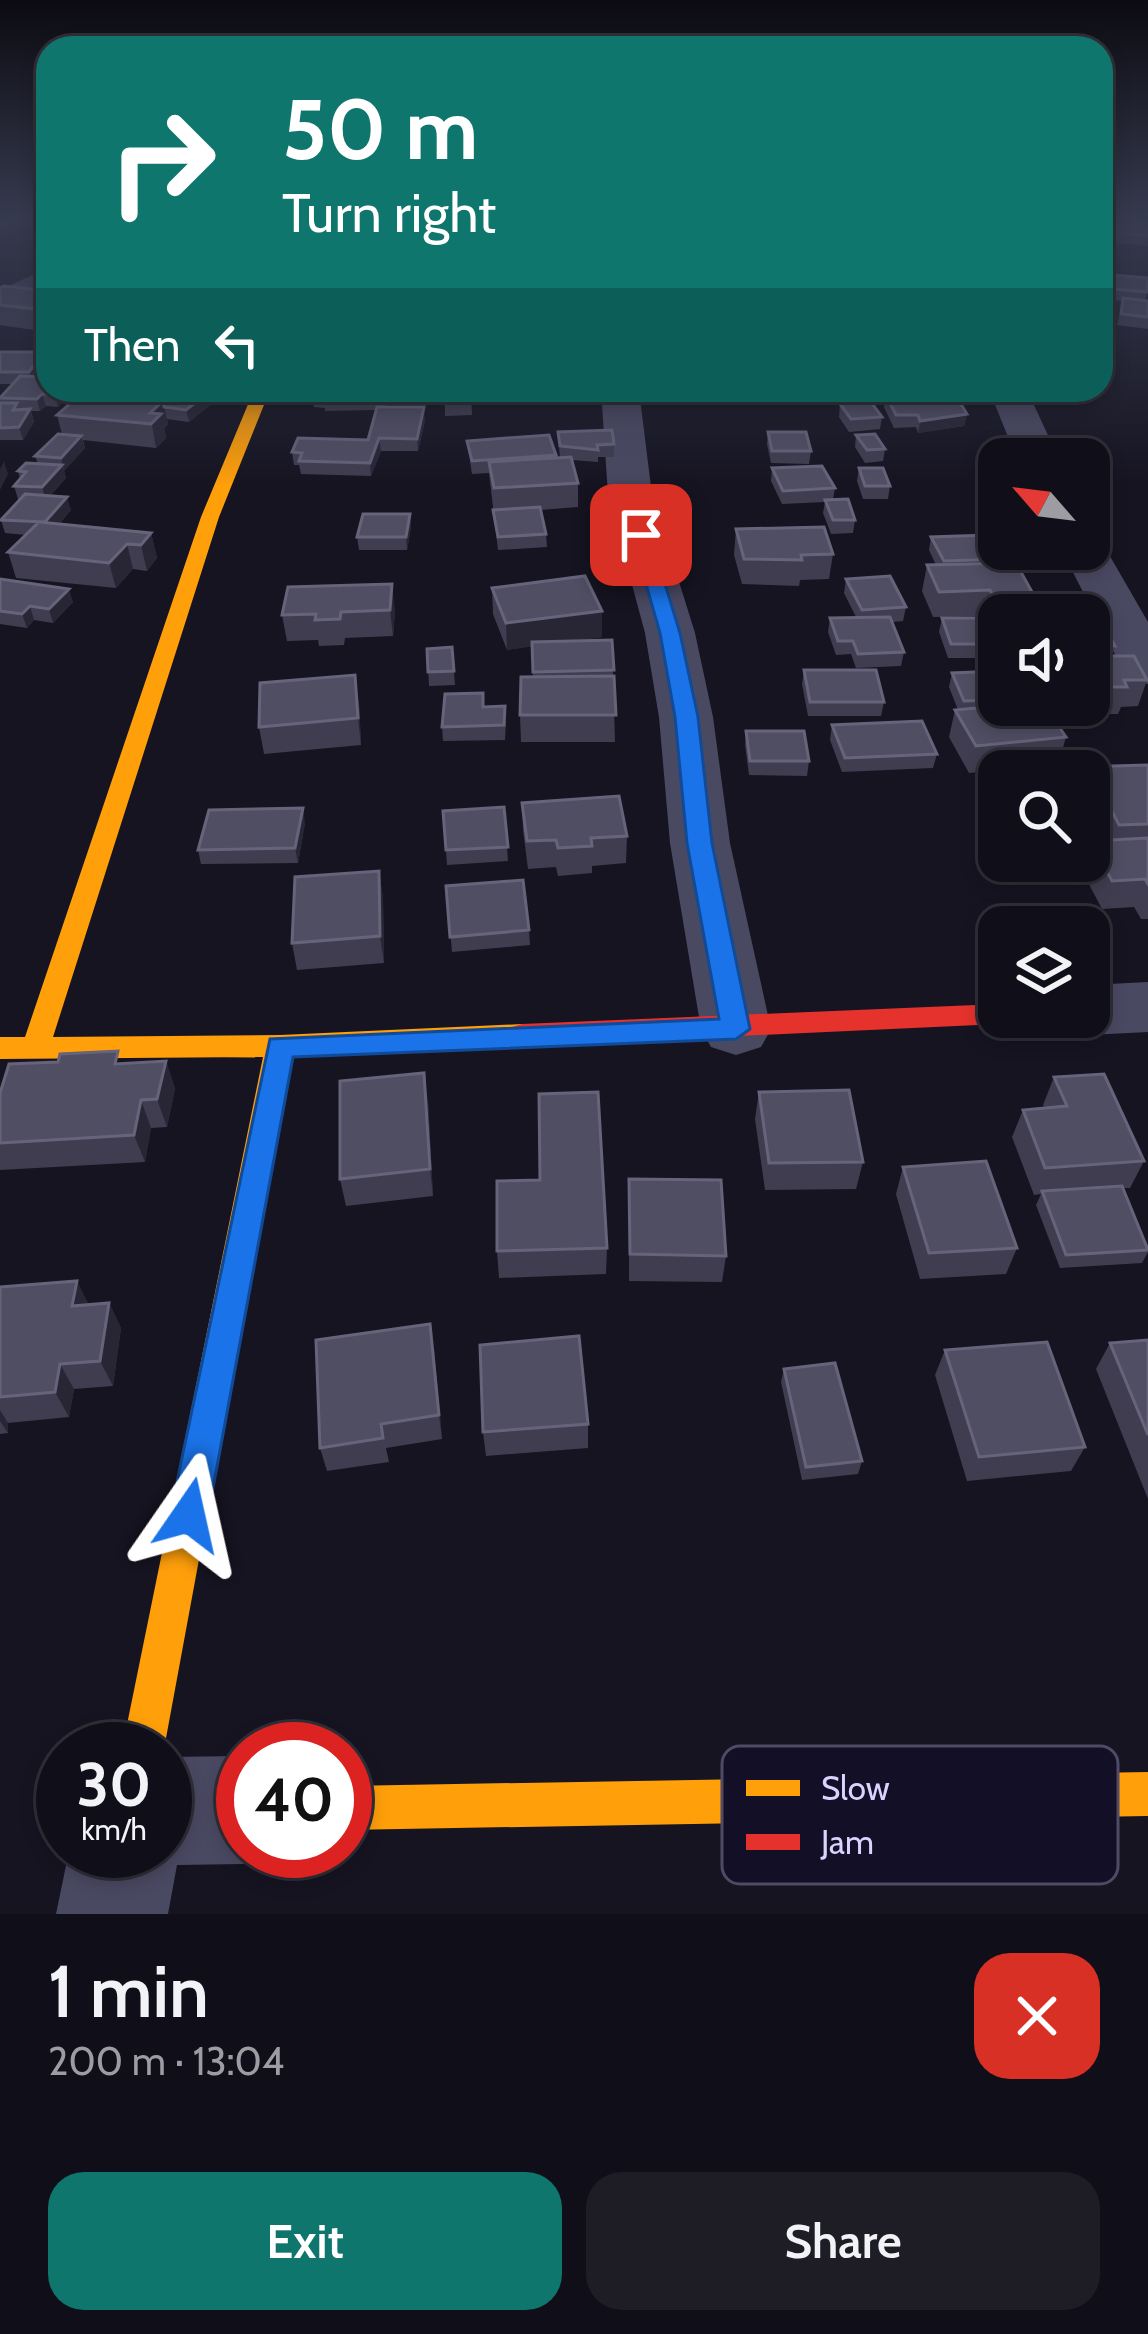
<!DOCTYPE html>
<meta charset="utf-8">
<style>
body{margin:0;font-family:Cabin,sans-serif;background:#1e1d26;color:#f1f3f6;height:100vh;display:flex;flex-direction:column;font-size:45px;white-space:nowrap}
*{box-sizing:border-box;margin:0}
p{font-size:39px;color:#9c9ca2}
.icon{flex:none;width:66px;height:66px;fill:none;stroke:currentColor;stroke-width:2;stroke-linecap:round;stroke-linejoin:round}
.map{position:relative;height:1914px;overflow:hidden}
.details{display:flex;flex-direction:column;background:#100f19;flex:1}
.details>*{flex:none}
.banner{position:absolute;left:36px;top:36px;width:1077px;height:366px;border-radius:36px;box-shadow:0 6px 18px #0003,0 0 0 3px #302f38;background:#0f766e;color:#fff;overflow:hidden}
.needle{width:78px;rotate:298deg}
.controls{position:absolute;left:978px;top:438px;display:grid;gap:24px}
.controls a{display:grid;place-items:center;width:132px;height:132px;border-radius:24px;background:#100f19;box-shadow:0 6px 18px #0003,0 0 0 3px #302f38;font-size:60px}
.speed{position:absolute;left:36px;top:1722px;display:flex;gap:24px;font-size:60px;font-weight:700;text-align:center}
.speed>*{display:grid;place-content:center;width:156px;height:156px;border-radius:50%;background:#100f19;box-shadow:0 6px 18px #0003,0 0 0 3px #302f38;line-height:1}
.speed small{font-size:30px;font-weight:400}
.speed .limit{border:18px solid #d22;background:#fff;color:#111}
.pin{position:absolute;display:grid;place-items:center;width:102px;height:102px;color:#fff;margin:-51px;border-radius:24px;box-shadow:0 6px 18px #0006}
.me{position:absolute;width:132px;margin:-66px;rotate:11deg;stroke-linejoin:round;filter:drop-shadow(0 0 9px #0008)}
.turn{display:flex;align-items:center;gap:42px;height:252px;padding:0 48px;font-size:54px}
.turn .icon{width:156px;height:156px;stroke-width:2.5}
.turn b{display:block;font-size:84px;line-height:102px}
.then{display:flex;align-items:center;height:114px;padding:0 48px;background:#0003;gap:24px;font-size:45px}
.round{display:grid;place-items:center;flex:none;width:126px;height:126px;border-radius:36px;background:#1e1d26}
.summary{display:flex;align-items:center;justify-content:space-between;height:204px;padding:0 48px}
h1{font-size:72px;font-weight:600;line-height:90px}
.action{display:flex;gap:24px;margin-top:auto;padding:24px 48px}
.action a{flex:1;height:138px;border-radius:36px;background:#0f766e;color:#fff;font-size:48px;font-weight:600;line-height:138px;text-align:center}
.action a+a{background:#1e1d26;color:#f1f3f6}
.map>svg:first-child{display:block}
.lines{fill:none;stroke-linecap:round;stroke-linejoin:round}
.street{fill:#4a4962;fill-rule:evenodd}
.slow{fill:#ff9f0a;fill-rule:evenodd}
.jam{fill:#e5322d;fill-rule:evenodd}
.wall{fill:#403d50}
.shaded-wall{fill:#282635}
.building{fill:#504e63;stroke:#66637b;stroke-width:3}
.route{fill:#1a73e8;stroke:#114b97;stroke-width:3}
.key{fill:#130f26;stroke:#4e4a67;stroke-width:3}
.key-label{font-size:33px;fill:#d9d4ff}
</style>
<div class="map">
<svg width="1148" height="1914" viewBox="0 0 1148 1914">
<rect width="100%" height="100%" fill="#161421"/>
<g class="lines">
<path class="street" d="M48,268V291L0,313V290Z
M601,390H639L652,495L695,633L713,717L730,843L771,1029L761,1047L736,1055L711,1047L701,1029L670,843L659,717L645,633L608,495Z
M989,390H1027L1059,459H1017Z
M1089,536L1100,539L1148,622V684L1130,679L1122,668L1061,549H1089Z
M1148,982V1032L1089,1035L1065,1028L1059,1017H1089V985Z
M243,1756V1851H274L243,1864L177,1865L168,1914H56L69,1851H165V1757Z"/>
<path class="slow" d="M254,390H270L219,517L53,1037L280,1035L522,1024L532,1027L536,1035L532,1043L522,1046L292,1056L164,1749H122L263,1057L0,1059V1037H25L201,517Z
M1148,1772V1816L345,1830V1786Z"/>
<path class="jam" d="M999,1004V1017H1011L999,1024L522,1046L512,1043L508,1035L512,1027L522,1024Z"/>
</g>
<path class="wall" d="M1101,218H1139L1138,222L1147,223L1145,218H1148V246L1101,241Z
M1101,274L1147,292L1145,301H1148V329L1117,325L1123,301L1101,299Z
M48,278V332L0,325V288L42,290L40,281Z
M0,352H44L47,364L37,377L62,392L64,400L58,407L46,406L40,411H31L34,422L23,440H0V396L12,384H0Z
M312,390H396L386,407L425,420L418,451H381L371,476L301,474L299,465H294L292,452L368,440L376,410L325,411V408L314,407Z
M445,390H471L472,415L445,416Z
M490,390H535L536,403L491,404Z
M83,392L210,405L189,422L167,419L168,424L164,428L166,438L156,448L83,440L85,448L64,471L66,478L50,496L71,510L59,524L151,533L157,558L147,571L133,569L116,588L16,578L8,552L26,535L5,533L1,520L21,499H18L14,486L20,479L18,471L38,464L35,456L62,434L57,415Z
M886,395L967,414L964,426L918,433L916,427L894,428L884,407Z
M840,404L882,417L880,429L849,432L839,417Z
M558,432L614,444V457H598V462L572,460L578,483V507L540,510L546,534L547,547L498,550L489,473L472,474L467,441L556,455V458H560Z
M768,432L811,451L809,464L771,463L767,444Z
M856,435L885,449L883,461L865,463L855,447Z
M772,468L835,488L833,499L855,520L853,533L831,534L823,513L825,502L782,504L771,481Z
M859,468L890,486L888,499H863L857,481Z
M410,514L411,527L407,550H359L357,537Z
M736,529L833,554L829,579L800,580L799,586L742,584L734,555Z
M989,535L1002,559L1001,563H1016L1032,592L1027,611H1096L1115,646L1112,656H1134L1147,680L1138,706L1121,707L1118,714H1051L1066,737L1058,765L969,773L949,737L955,710H958L949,687L952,673L999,671V705H1089V615H999V622L993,623L999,637L998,658H948L939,632L942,618H985L984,616L933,617L922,591L927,565H936L929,550L931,537Z
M0,579L73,602L53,623L34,620L27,628L0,624Z
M846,579L906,607L903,621L892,622L904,652L901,666L856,668L851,654L836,655L828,632L830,618L856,617L844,593Z
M492,588L602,611V637L571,641L612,640L615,742H521L520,715L533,677L532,646L507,650L493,614Z
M395,610L393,636L345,638L344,645L319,646L318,640L287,641L282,615Z
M452,647L455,685L429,686L427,649Z
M804,670L884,702L881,716H808L802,684Z
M483,693L484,707L506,721L505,740L443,741L442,727Z
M359,702L361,745L264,754L259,727Z
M832,725L937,754L933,768L842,772L830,740Z
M746,731L809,761L807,776L749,775L745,745Z
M1148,765V919H1141L1134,907L1102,909L1081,869L1084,861H1089L1091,841H1089V771H1042L1043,768Z
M522,803L627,836L626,863L592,866V873L558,876L556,867L528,869L523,830Z
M504,807L508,861L447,865L443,811Z
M305,823L298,863L201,864L198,850Z
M379,871L383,898L384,963L297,970L292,943Z
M446,886L529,930L530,945L452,952Z
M166,1061L175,1089L167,1127L151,1128L145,1162L0,1170V1093L122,1064Z
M1054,1077L1144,1161L1130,1188H1123L1148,1246V1252L1142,1263L1060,1268L1036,1205L1041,1194L1034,1195L1012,1137L1023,1110L1045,1108L1043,1105Z
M759,1092L863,1162L856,1189L765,1190L755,1119Z
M428,1100L433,1196L346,1206L340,1179Z
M903,1167L1017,1248L1006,1274L920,1279L896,1194Z
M629,1179L726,1256L722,1282L629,1281Z
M540,1180L607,1248L606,1274L499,1278L497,1251Z
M0,1287L89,1304L109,1303L121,1328L113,1386L74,1389L69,1417L8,1423V1433L0,1434Z
M1148,1340V1499L1096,1369L1110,1343Z
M434,1349L442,1439L386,1448L389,1462L327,1471L320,1448Z
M945,1350L1085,1447L1071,1471L967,1481L935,1375Z
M784,1369L862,1461L858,1474L802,1480L781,1382Z
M588,1424V1448L486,1456L483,1432Z"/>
<path class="shaded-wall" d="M21,218L24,228L0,237V225Z
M48,307V329L43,310Z
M44,352L47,364L32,384L29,372Z
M53,390H64L62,392L64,400L58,407Z
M382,390L396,391L384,410Z
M208,393L210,405L189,422L186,410Z
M42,394L46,406L40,411L37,399Z
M163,401L168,424L164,428L166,438L156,448L150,413Z
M424,407L425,420L418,451L417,439Z
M30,409L34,422L23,440L19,427Z
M967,414L964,426L918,433L920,421Z
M81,436L85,448L64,471L61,458Z
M379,438L381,451L371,476L370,463Z
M4,461L8,474L0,490V469Z
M62,465L66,478L46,500L42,487Z
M67,497L71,510L48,536L44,523Z
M410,514L411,527L407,550L406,537Z
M151,533L157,558L147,571L141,545Z
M127,544L133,569L116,588L109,563Z
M392,584L395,610L393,636L390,610Z
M69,589L73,602L53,623L49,609Z
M1032,592L1026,615L1008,611L1007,615H999V622L988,623L994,597Z
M30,606L34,620L27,628L22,614Z
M602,611V637L507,650L506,623Z
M355,675L359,702L361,745L358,718Z
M303,808L305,823L298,863L295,848Z
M379,871L383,898L384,963L380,936Z
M166,1061L175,1089L167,1127L157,1099Z
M424,1073L428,1100L433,1196L430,1169Z
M141,1100L151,1128L145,1162L134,1135Z
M77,1281L90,1307L72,1306Z
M109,1303L121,1328L113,1386L100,1361Z
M430,1324L434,1349L442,1439L439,1415Z
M60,1364L74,1389L69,1417L55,1392Z
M0,1410L8,1423V1433L0,1421Z"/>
<path class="building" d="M0,218H19L0,225Z
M1101,218L1148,223V236L1101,231Z
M1101,274L1148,278L1147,292L1101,288Z
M4,286L48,291V307L43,310L0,305V288Z
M1123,298L1148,301V317L1121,314Z
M0,352H44L29,372H0Z
M20,376L48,377V390H59L55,394H42L37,399L0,398Z
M148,390H190L208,393L186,410L164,407L163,401L138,398Z
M445,390H471V403H444Z
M491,390H535L491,392Z
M83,392L163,401L150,413L161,414L151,424L57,415Z
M955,394L967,414L920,421L918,415H896L886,395Z
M871,402L882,417L851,419L840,404Z
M0,403H17L13,410L30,409L19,427L0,428Z
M377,407H424L417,439L379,438L370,463L299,461L302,453L292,452L298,438L368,440Z
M612,430L614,444L597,445L598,450L560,446L558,432Z
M768,432H806L811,451H772Z
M58,434L81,436L61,458L35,456Z
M875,434L885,449L867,450L856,435Z
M549,435L556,455L472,461L467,441Z
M571,457L578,483L494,488L489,462Z
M26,463L62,465L42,487L14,486L26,472L18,471Z
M822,466L835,488L783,491L772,468Z
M859,468H883L890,486H865Z
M25,494L67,497L45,522L1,520Z
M848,499L855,520H833L825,500Z
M540,507L546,534L498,537L493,510Z
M363,514H410L406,537H357Z
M39,522L151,533L141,545L127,544L109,563L8,552Z
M824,527L833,554L801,555L802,560L744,559L736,529Z
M989,535L1002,559L944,561L931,537Z
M1016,563L1032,592L994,597L990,590L939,592L927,565Z
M585,576L602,611L506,623L492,588Z
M890,576L906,607L862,610L846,579Z
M0,579L69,589L49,609L30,606L22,614L0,611Z
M392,584L390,610L341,612L340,619L315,620L316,614L282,615L288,587Z
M1008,611H1096L1115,646H1089V615H1010Z
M890,617L904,652L858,654L853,641H838L830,618Z
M942,618H991L999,637V644H951Z
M612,640L614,670L533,672L532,642Z
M452,647L454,671L428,672L427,649Z
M1089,656H1134L1147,680H1124L1127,687H1089Z
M804,670H876L884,702H810Z
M999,671V700L964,701L952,673Z
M355,675L358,718L259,727L260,683Z
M614,676L616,715H520L521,677Z
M483,693V707L505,706L504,725L442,727L445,694Z
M1009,705H1044L1066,737L976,746L955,710Z
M922,721L937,754L845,758L832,725Z
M746,731H804L809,761H750Z
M1148,765V824L1119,825L1113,813L1089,814V771H1044L1043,768Z
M619,796L627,836L591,838L592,846L558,848L556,840L527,841L522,803Z
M504,807L508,847L446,850L443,811Z
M303,808L295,848L198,850L209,810Z
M1148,838V884L1145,879L1112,881L1091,841Z
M379,871L380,936L292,943L295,877Z
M523,880L529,930L450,937L446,886Z
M118,1051L115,1064L166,1061L157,1099L141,1100L134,1135L0,1143V1093L9,1064L58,1062L60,1054Z
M424,1073L430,1169L340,1179V1081Z
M1104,1074L1144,1161L1045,1168L1023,1110L1067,1106L1054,1077Z
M849,1090L863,1162L769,1163L759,1092Z
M598,1092L607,1248L497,1251V1181L540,1180L539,1094Z
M986,1161L1017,1248L929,1253L903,1167Z
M629,1179L721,1180L726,1256L630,1254Z
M1122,1186L1148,1250L1066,1255L1042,1191Z
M77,1281L72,1306L109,1303L100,1361L60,1364L55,1392L0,1397V1287Z
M430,1324L439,1415L381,1424L383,1438L320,1448L316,1340Z
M579,1336L588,1424L483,1432L480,1345Z
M1148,1340V1435L1110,1343Z
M1047,1342L1085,1447L979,1457L945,1350Z
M835,1363L862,1461L806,1467L784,1369Z"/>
<linearGradient id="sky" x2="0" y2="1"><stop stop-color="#0c0b12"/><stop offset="0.45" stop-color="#363a4e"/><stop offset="1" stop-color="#363a4e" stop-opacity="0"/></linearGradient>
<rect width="1148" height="486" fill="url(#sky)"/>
<path class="route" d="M641,529L650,535L680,633L698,717L712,843L750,1029L736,1039L293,1057L208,1515L203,1528L189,1534L175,1528L170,1515L270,1039L719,1019L687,843L675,717L660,633L632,535Z"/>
<rect x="722" y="1746" width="396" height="138" rx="18" class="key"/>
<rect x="746" y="1780" width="54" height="16" fill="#ff9f0a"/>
<rect x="746" y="1834" width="54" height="16" fill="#e5322d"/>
<g class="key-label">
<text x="821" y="1800">Slow</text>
<text x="821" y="1854">Jam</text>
</g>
</svg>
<div class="controls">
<a><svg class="needle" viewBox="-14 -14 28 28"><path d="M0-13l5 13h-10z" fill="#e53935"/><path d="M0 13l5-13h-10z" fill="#9c9ca2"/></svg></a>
<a><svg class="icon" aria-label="sound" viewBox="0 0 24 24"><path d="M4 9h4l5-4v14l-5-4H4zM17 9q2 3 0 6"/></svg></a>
<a><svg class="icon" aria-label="search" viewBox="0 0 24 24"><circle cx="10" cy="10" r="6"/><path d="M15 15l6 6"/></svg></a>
<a><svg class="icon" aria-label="layers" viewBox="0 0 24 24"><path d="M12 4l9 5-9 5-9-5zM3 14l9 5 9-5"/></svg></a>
</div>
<div class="speed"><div>30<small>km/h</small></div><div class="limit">40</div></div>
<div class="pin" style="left:641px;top:535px;background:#d93025"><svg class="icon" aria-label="arrive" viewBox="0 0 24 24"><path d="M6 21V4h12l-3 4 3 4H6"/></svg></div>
<svg class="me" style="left:189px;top:1515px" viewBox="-20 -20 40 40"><path d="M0-17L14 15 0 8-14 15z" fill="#1a73e8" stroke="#fff" stroke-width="4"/></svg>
<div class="banner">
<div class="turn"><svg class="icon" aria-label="right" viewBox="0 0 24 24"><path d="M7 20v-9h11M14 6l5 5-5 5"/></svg><div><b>50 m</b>Turn right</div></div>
<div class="then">Then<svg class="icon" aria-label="left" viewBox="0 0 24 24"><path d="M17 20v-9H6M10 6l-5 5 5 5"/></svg></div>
</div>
</div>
<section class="details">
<div class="summary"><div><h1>1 min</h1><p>200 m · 13:04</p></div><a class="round" style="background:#d93025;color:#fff"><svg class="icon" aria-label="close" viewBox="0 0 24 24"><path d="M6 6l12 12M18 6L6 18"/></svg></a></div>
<div class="action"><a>Exit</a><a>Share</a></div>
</section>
